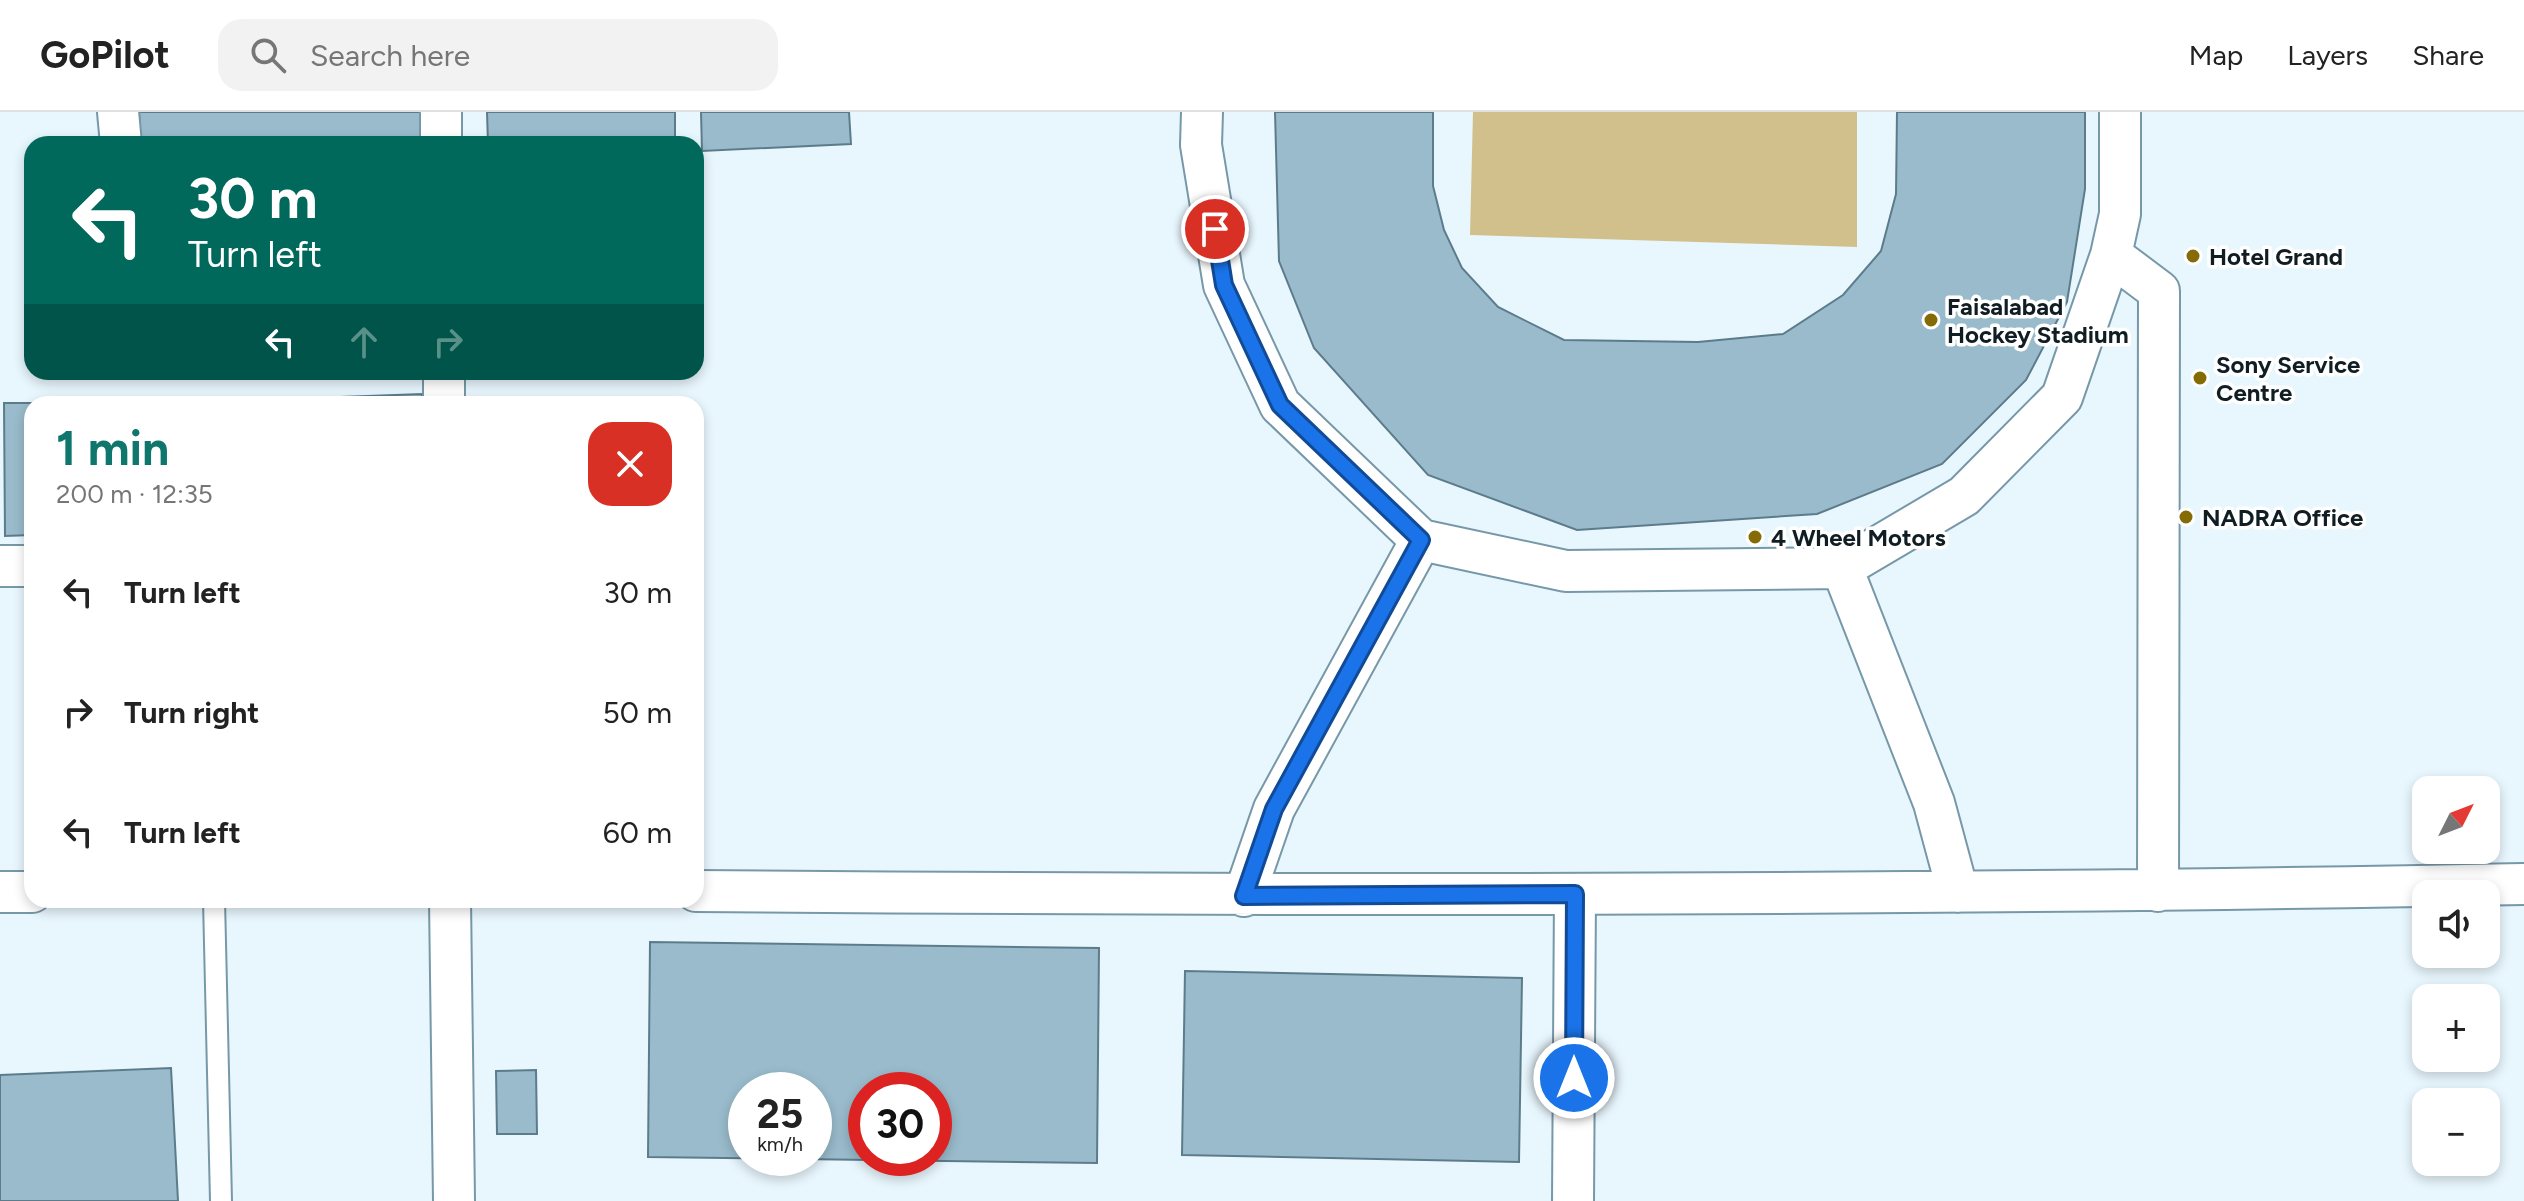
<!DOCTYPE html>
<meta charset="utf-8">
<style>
body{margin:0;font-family:Figtree,sans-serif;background:#f2f2f2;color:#222;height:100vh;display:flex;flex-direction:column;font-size:30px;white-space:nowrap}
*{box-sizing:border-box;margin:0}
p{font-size:26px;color:#767676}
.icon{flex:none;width:44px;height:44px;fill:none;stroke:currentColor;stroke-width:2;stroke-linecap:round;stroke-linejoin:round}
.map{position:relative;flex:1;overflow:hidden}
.details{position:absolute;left:24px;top:284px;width:680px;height:512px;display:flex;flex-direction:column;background:#fff;border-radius:24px;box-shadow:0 4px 12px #0003}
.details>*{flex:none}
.banner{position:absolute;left:24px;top:24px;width:680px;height:244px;border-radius:24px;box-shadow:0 4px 12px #0003;background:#00695c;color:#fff;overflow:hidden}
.needle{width:52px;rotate:48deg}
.buttons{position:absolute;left:2412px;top:664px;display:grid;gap:16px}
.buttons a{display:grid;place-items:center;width:88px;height:88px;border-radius:16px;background:#fff;box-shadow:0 4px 12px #0003;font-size:40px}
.speed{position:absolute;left:728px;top:960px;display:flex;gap:16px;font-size:40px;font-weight:700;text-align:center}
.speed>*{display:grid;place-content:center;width:104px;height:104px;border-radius:50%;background:#fff;box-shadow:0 4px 12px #0003;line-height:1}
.speed small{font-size:20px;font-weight:400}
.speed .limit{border:12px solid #d22;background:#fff;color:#111}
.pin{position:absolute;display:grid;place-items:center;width:68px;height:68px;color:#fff;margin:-34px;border:4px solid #fff;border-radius:50%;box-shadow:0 2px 8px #0007}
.me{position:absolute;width:88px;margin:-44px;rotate:0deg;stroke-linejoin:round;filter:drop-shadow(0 0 6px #0008)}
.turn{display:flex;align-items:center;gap:28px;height:168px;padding:0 32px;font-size:36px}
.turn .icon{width:104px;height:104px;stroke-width:2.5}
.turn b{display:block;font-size:56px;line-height:68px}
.lanes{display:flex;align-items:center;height:76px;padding:0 32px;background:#0003;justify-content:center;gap:40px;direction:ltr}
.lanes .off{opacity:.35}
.round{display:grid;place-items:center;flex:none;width:84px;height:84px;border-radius:24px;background:#f2f2f2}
.headline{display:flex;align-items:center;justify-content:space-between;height:136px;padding:0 32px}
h1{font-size:48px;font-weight:700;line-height:60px;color:#0f766e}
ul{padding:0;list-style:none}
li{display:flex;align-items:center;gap:24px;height:120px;padding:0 32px}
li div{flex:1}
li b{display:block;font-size:30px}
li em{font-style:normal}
header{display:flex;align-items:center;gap:48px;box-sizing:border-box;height:112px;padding:0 40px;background:#fff;border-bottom:2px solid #e0e0e0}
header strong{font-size:38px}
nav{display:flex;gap:44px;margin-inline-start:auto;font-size:28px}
.search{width:560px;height:72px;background:#f2f2f2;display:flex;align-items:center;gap:20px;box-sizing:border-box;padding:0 28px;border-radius:24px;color:#767676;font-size:30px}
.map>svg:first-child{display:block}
.green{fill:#d2c08c}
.building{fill:#99bbcb;stroke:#5c7c8b;stroke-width:2;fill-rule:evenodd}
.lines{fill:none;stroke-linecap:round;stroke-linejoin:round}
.lane-casing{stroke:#7798a8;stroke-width:24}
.street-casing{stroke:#7798a8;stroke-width:44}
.lane{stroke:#fff;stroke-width:20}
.street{stroke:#fff;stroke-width:40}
.route-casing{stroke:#114b97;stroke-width:20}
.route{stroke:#1a73e8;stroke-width:14}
.poi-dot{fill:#856b06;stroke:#fff;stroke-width:3}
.labels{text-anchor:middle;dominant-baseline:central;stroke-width:7;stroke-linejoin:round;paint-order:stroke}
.poi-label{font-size:24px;font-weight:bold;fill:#101d23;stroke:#fff;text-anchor:start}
</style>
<header>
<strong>GoPilot</strong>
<div class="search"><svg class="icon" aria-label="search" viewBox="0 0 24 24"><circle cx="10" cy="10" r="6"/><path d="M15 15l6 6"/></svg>Search here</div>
<nav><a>Map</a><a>Layers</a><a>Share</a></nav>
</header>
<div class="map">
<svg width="2524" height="1089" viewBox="0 0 2524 1089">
<rect width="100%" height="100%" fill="#e8f6fd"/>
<path class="green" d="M1473,0H1857V135L1470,123Z"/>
<path class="building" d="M139,0H423L424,32H141Z
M487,0H675V32H488Z
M701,0H849L851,32L702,39Z
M1275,0H1433V74L1444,118L1462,156L1498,195L1564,228L1698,230L1783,222L1843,183L1881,139L1896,82L1897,0H2085V77L2067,190L2026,268L1942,352L1817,402L1577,418L1428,363L1314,236L1279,149Z
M258,260H353V261L259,266Z
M422,282V292H286V287Z
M4,291H83L32,292V423L5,424Z
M29,472H32V575Z
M650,830L1099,836L1097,1051L648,1045ZM746,978H814V1046H746ZM866,978H934V1046H866Z
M1185,859L1522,866L1519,1050L1182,1043Z
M171,956L178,1089H0V963Z
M536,958L537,1022H497L496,959Z"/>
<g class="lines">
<defs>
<path id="lane" d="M214,788L221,1089"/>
<path id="street" d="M118,0L121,32
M441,0V32
M1202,0L1201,33L1224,173L1280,293L1421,428L1566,459L1842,456L1964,384L2062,285L2111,143L2120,102V0
M2111,143L2159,179L2158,779
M444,260V292
M0,454H32
M1842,456L1934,691L1958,780
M696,779C1305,784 1915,784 2524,772
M0,780H32
M1244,784L1274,697L1421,428
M450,788L454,1089
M1573,1089L1575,782"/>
</defs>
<use href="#lane" class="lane-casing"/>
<use href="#street" class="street-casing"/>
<use href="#lane" class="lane"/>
<use href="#street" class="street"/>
</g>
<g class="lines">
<defs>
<path id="route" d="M1215,117L1224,173L1280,293L1421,428L1274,697L1244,784L1575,782L1574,966"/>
</defs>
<use href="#route" class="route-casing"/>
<use href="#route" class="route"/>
</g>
<g class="poi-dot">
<circle cx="2193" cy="144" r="8"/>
<circle cx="1931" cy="208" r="8"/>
<circle cx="2200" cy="266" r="8"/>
<circle cx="2186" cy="405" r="8"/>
<circle cx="1755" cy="425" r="8"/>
</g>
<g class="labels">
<g class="poi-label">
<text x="2209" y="144">Hotel Grand</text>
<text x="1947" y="194">Faisalabad<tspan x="1947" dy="28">Hockey Stadium</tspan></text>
<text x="2216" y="252">Sony Service<tspan x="2216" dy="28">Centre</tspan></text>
<text x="2202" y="405">NADRA Office</text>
<text x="1771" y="425">4 Wheel Motors</text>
</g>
</g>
</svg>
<div class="buttons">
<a><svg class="needle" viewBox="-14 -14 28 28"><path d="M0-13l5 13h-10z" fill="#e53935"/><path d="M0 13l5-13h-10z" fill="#767676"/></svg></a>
<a><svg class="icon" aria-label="sound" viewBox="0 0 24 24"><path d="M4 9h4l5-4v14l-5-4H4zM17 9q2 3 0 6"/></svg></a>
<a>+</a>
<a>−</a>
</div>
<div class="speed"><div>25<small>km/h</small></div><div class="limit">30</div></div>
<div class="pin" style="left:1215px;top:117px;background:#d93025"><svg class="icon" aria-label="arrive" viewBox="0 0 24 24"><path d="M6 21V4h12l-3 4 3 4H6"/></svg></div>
<svg class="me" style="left:1574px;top:966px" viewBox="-20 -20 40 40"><circle r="17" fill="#1a73e8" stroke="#fff" stroke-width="3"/><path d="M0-11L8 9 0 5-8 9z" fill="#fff"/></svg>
<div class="banner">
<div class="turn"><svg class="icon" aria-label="left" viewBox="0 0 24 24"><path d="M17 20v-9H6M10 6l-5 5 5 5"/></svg><div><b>30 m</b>Turn left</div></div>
<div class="lanes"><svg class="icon" aria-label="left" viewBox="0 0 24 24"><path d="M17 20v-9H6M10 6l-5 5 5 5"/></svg><svg class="icon off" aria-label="ahead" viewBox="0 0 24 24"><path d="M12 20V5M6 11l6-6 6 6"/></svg><svg class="icon off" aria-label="right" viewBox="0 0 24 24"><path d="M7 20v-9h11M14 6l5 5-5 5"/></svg></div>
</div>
<section class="details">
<div class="headline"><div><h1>1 min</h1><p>200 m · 12:35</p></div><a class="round" style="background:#d93025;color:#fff"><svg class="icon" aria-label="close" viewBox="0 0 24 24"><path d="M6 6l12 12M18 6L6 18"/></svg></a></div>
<ul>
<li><svg class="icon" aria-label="left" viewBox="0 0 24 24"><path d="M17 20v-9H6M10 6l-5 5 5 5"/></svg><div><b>Turn left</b></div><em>30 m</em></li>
<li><svg class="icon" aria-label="right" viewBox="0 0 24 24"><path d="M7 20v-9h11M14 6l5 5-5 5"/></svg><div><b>Turn right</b></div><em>50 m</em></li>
<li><svg class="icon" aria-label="left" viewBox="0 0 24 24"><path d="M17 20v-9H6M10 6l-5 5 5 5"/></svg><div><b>Turn left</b></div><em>60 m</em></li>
</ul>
</section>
</div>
